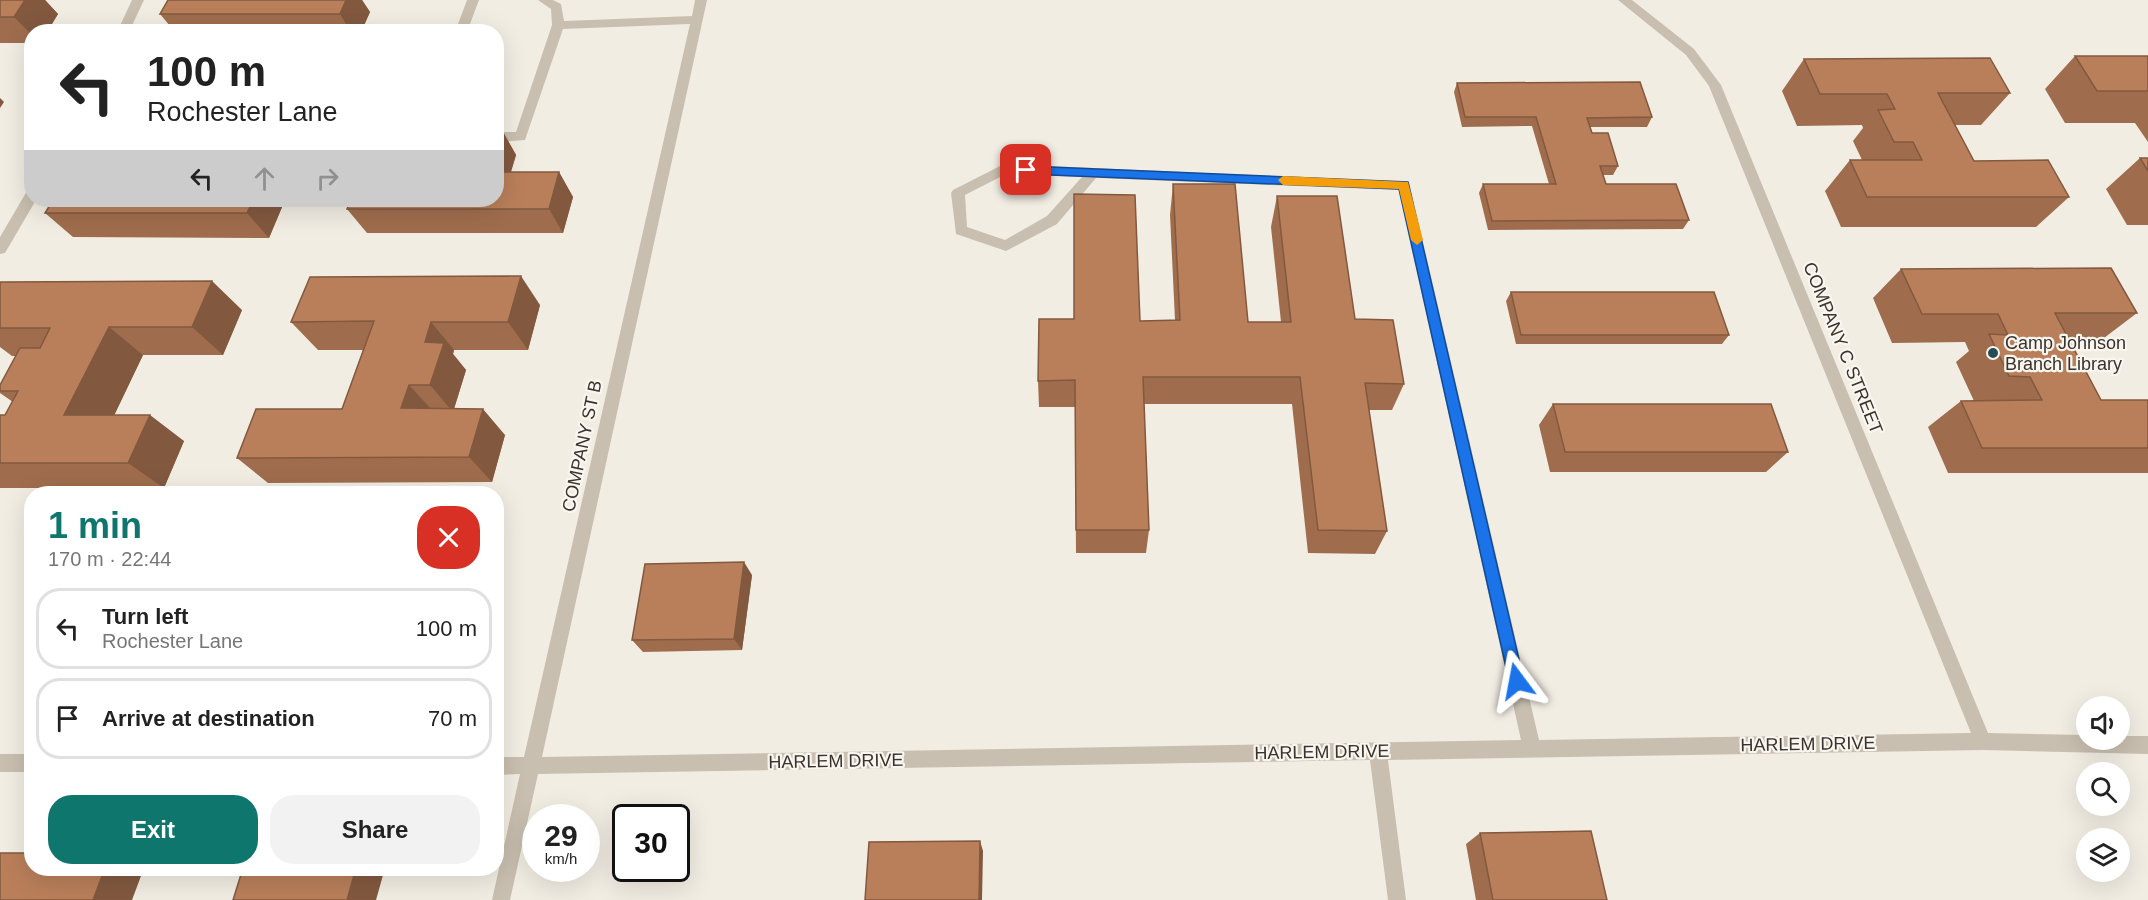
<!DOCTYPE html>
<meta charset="utf-8">
<style>
body{margin:0;font-family:Arial,sans-serif;background:#f2f2f2;color:#222;height:100vh;display:flex;flex-direction:column;font-size:22px;white-space:nowrap}
*{box-sizing:border-box;margin:0}
p{font-size:20px;color:#767676}
.icon{flex:none;width:33px;height:33px;fill:none;stroke:currentColor;stroke-width:2;stroke-linecap:round;stroke-linejoin:round}
.map{position:relative;flex:1;overflow:hidden}
.side{position:absolute;left:24px;top:486px;width:480px;height:390px;display:flex;flex-direction:column;background:#fff;border-radius:24px;box-shadow:0 6px 24px #0002}
.side>*{flex:none}
.banner{position:absolute;left:24px;top:24px;width:480px;height:183px;border-radius:24px;box-shadow:0 6px 24px #0002;background:#fff;color:#222;overflow:hidden}
.controls{position:absolute;left:2076px;top:696px;display:grid;gap:12px}
.controls a{display:grid;place-items:center;width:54px;height:54px;border-radius:50%;background:#fff;box-shadow:0 6px 24px #0002;font-size:30px}
.speed{position:absolute;left:522px;top:804px;display:flex;gap:12px;font-size:30px;font-weight:700;text-align:center}
.speed>*{display:grid;place-content:center;width:78px;height:78px;border-radius:50%;background:#fff;box-shadow:0 6px 24px #0002;line-height:1}
.speed small{font-size:15px;font-weight:400}
.speed .limit{border:3px solid #111;border-radius:9px;background:#fff;color:#111}
.pin{position:absolute;display:grid;place-items:center;width:51px;height:51px;color:#fff;margin:-26px;border-radius:12px;box-shadow:0 3px 9px #0006}
.me{position:absolute;width:66px;margin:-33px;rotate:347deg;stroke-linejoin:round;filter:drop-shadow(0 0 4px #0008)}
.turn{display:flex;align-items:center;gap:21px;height:126px;padding:0 24px;font-size:27px}
.turn .icon{width:78px;height:78px;stroke-width:2.5}
.turn b{display:block;font-size:42px;line-height:51px}
.lanes{display:flex;align-items:center;height:57px;padding:0 24px;background:#0003;justify-content:center;gap:30px;direction:ltr}
.lanes .off{opacity:.35}
.round{display:grid;place-items:center;flex:none;width:63px;height:63px;border-radius:24px;background:#f2f2f2}
.summary{display:flex;align-items:center;justify-content:space-between;height:102px;padding:0 24px}
h1{font-size:36px;font-weight:600;line-height:45px;color:#0f766e}
.primary-button{display:flex;gap:12px;margin-top:auto;padding:12px 24px}
.primary-button a{flex:1;height:69px;border-radius:24px;background:#0f766e;color:#fff;font-size:24px;font-weight:600;line-height:69px;text-align:center}
.primary-button a+a{background:#f2f2f2;color:#222}
ul{padding:0;list-style:none}
li{display:flex;align-items:center;gap:18px;height:81px;margin:0 12px 9px;padding:0 12px;border:3px solid #e0e0e0;border-radius:24px}
li div{flex:1}
li b{display:block;font-size:22px}
li em{font-style:normal}
.map>svg:first-child{display:block}
.lines{fill:none;stroke-linecap:round;stroke-linejoin:round}
.minor{fill:#c9bfb0;fill-rule:evenodd}
.wall{fill:#9f6d4d}
.shaded-wall{fill:#82593f}
.building{fill:#b97f5a;stroke:#82593f;stroke-width:1.5}
.route{fill:#1a73e8;stroke:#114b97;stroke-width:1.5}
.slow{fill:#f59e0b}
.poi-dot{fill:#264c56;stroke:#f9f6ef;stroke-width:2}
.labels{text-anchor:middle;dominant-baseline:central;stroke-width:4.5;stroke-linejoin:round;paint-order:stroke}
.poi-label{font-size:18px;fill:#39322d;stroke:#f9f6ef;text-anchor:start}
.street-label{font-size:18px;fill:#39322d;stroke:#f9f6ef}
</style>
<div class="map">
<svg width="2148" height="900" viewBox="0 0 2148 900">
<rect width="100%" height="100%" fill="#f2ede3"/>
<g class="lines">
<path class="minor" d="M132,0H144L129,32H117Z
M467,0H479L467,32H455Z
M538,0H553L561,4L564,21L692,16L695,0H707L542,757L1521,740L1399,190L1096,178L1057,224L1006,251L956,234L951,193L953,190L1004,164L1409,182L1539,740L1971,733L1709,86L1686,55L1618,0H1632L1694,49L1721,85L1988,733L2086,735V740H2120V736H2148V754L1983,750L1388,760L1406,900H1388L1370,760L538,774L510,900H492L520,774L496,775V757H524L690,24L563,29L525,140L496,142V132H516L552,25L551,9ZM1006,174L1082,177L1047,216L1005,240L967,227L965,195Z
M32,190V200H36L5,253L0,254V237L27,191Z
M0,754H32V772H0Z"/>
</g>
<path class="wall" d="M0,0H45L58,14L47,32H32V43H0Z
M168,0H362L370,12L361,32H175L160,14Z
M2075,56H2148V142L2135,123H2065L2045,89Z
M1804,59L2010,93L1981,125H1955L1974,161L2069,197L2036,227H1841L1825,191L1850,160H1862L1853,141L1863,128L1862,125L1797,126L1782,91Z
M1457,83L1652,117L1647,127H1590L1592,133L1618,166L1613,175H1603L1606,184L1689,220L1683,229L1488,230L1479,193L1483,184H1549L1532,126L1462,127L1454,92Z
M502,130L516,155L511,172H559L573,197L563,233H367L347,209L496,200Z
M2140,158H2148V225H2127L2106,189Z
M1173,184L1248,322H1281L1271,227L1277,196L1355,319L1404,384L1392,410H1369L1387,531L1375,554L1308,553L1292,404H1144L1149,530L1146,553H1076L1075,407H1039L1038,381L1140,321L1175,320L1170,215Z
M53,200H285L269,238L73,237L45,213Z
M1901,269L2137,313L2100,341H2070L2101,400H2148V473H1948L1928,427L1961,401H1974L1956,362L1969,351L1965,342L1892,343L1873,298Z
M0,282L242,310L223,355H143L114,415L184,441L164,488H0V415H5L13,402L0,393V385L16,356H12L0,347Z
M1511,292L1729,335L1722,344H1516L1506,301Z
M540,305L528,350H454L453,354L466,370L454,409L505,435L492,482L268,483L237,458L342,409L363,350H318L291,322Z
M1553,404L1788,452L1766,472H1550L1539,425Z
M752,575L742,650L643,652L632,640Z
M1480,833L1607,900H1476L1466,844Z"/>
<path class="shaded-wall" d="M25,0H45L58,14L47,32H32V35L14,17Z
M346,0H362L370,12L361,32H351L340,14Z
M0,98L4,102L0,108Z
M502,130L516,155L503,197L496,186V145Z
M559,172L573,197L563,233L549,209Z
M253,200H285L269,238L247,213Z
M521,276L540,305L528,350L508,322Z
M212,281L242,310L223,355L192,327Z
M431,322L454,350L453,354L466,370L453,412L430,385L425,342Z
M109,327L143,355L102,441L64,415Z
M409,385L433,411L401,408Z
M483,409L505,435L492,482L469,457Z
M150,415L184,441L164,488L128,463Z
M744,562L752,575L742,650L734,639Z
M980,841L983,851L982,900H979Z
M105,868H144L132,900H93Z
M356,868H385L376,900H347Z"/>
<path class="building" d="M0,0H25L14,17H0Z
M168,0H346L340,14H160Z
M2075,56H2148V91H2097Z
M1990,58L2010,93H1938L1974,161L2048,160L2069,197H1867L1850,160H1922L1913,142H1894L1878,110L1895,109L1887,94H1820L1804,59Z
M1640,82L1652,117L1587,118L1592,133H1608L1618,166H1600L1606,184H1676L1689,220L1492,221L1483,184H1556L1536,117H1465L1457,83Z
M496,130H502L496,145Z
M2140,158H2148V171Z
M496,172H559L549,209H347L351,200H496Z
M1173,184H1235L1248,322H1291L1277,196H1337L1355,319L1393,320L1404,384L1365,383L1387,531L1318,530L1300,377H1143L1149,530H1076L1075,380L1038,381L1039,319H1074V194L1135,195L1140,321L1180,320Z
M53,200H253L247,213H45Z
M2111,268L2137,313H2055L2101,400H2148V448H1982L1961,401L2042,400L2030,377L2009,376L1989,334L2008,335L1998,314H1922L1901,269Z
M521,276L508,322H431L425,342L444,343L430,385H409L401,408L483,409L469,457L237,458L256,409H342L374,321L291,322L310,277Z
M212,281L192,327H109L64,415H150L128,463H0V415H5L18,391H0V385L20,348H40L50,328H0V282Z
M1511,292H1714L1729,335H1521Z
M1553,404H1771L1788,452H1565Z
M744,562L734,639L632,640L645,564Z
M1591,831L1607,900H1493L1480,833Z
M980,841L979,900H865L869,842Z
M0,853H32V868H105L93,900H0Z
M243,868H356L347,900H233Z"/>
<path class="route" d="M1026,166L1408,182L1524,681L1522,686L1517,688L1511,686L1509,681L1399,189L1026,174L1020,170Z"/>
<path class="slow" d="M1283,176L1408,182L1423,240L1417,245L1411,240L1399,189L1283,185L1278,180Z"/>
<circle class="poi-dot" cx="1993" cy="353" r="6"/>
<g class="labels">
<g class="poi-label">
<text x="2005" y="343">Camp Johnson<tspan x="2005" dy="21">Branch Library</tspan></text>
</g>
<g class="street-label">
<text transform="translate(1843 348) rotate(68)">COMPANY C STREET</text>
<text transform="translate(582 446) rotate(-78)">COMPANY ST B</text>
<text transform="translate(1808 744) rotate(-1)">HARLEM DRIVE</text>
<text transform="translate(1322 752) rotate(-1)">HARLEM DRIVE</text>
<text transform="translate(836 761) rotate(-1)">HARLEM DRIVE</text>
</g>
</g>
</svg>
<div class="controls">
<a><svg class="icon" aria-label="sound" viewBox="0 0 24 24"><path d="M4 9h4l5-4v14l-5-4H4zM17 9q2 3 0 6"/></svg></a>
<a><svg class="icon" aria-label="search" viewBox="0 0 24 24"><circle cx="10" cy="10" r="6"/><path d="M15 15l6 6"/></svg></a>
<a><svg class="icon" aria-label="layers" viewBox="0 0 24 24"><path d="M12 4l9 5-9 5-9-5zM3 14l9 5 9-5"/></svg></a>
</div>
<div class="speed"><div>29<small>km/h</small></div><div class="limit">30</div></div>
<div class="pin" style="left:1026px;top:170px;background:#d93025"><svg class="icon" aria-label="arrive" viewBox="0 0 24 24"><path d="M6 21V4h12l-3 4 3 4H6"/></svg></div>
<svg class="me" style="left:1517px;top:681px" viewBox="-20 -20 40 40"><path d="M0-17L14 15 0 8-14 15z" fill="#1a73e8" stroke="#fff" stroke-width="4"/></svg>
<div class="banner">
<div class="turn"><svg class="icon" aria-label="left" viewBox="0 0 24 24"><path d="M17 20v-9H6M10 6l-5 5 5 5"/></svg><div><b>100 m</b>Rochester Lane</div></div>
<div class="lanes"><svg class="icon" aria-label="left" viewBox="0 0 24 24"><path d="M17 20v-9H6M10 6l-5 5 5 5"/></svg><svg class="icon off" aria-label="ahead" viewBox="0 0 24 24"><path d="M12 20V5M6 11l6-6 6 6"/></svg><svg class="icon off" aria-label="right" viewBox="0 0 24 24"><path d="M7 20v-9h11M14 6l5 5-5 5"/></svg></div>
</div>
<section class="side">
<div class="summary"><div><h1>1 min</h1><p>170 m · 22:44</p></div><a class="round" style="background:#d93025;color:#fff"><svg class="icon" aria-label="close" viewBox="0 0 24 24"><path d="M6 6l12 12M18 6L6 18"/></svg></a></div>
<ul>
<li><svg class="icon" aria-label="left" viewBox="0 0 24 24"><path d="M17 20v-9H6M10 6l-5 5 5 5"/></svg><div><b>Turn left</b><p>Rochester Lane</p></div><em>100 m</em></li>
<li><svg class="icon" aria-label="arrive" viewBox="0 0 24 24"><path d="M6 21V4h12l-3 4 3 4H6"/></svg><div><b>Arrive at destination</b></div><em>70 m</em></li>
</ul>
<div class="primary-button"><a>Exit</a><a>Share</a></div>
</section>
</div>
